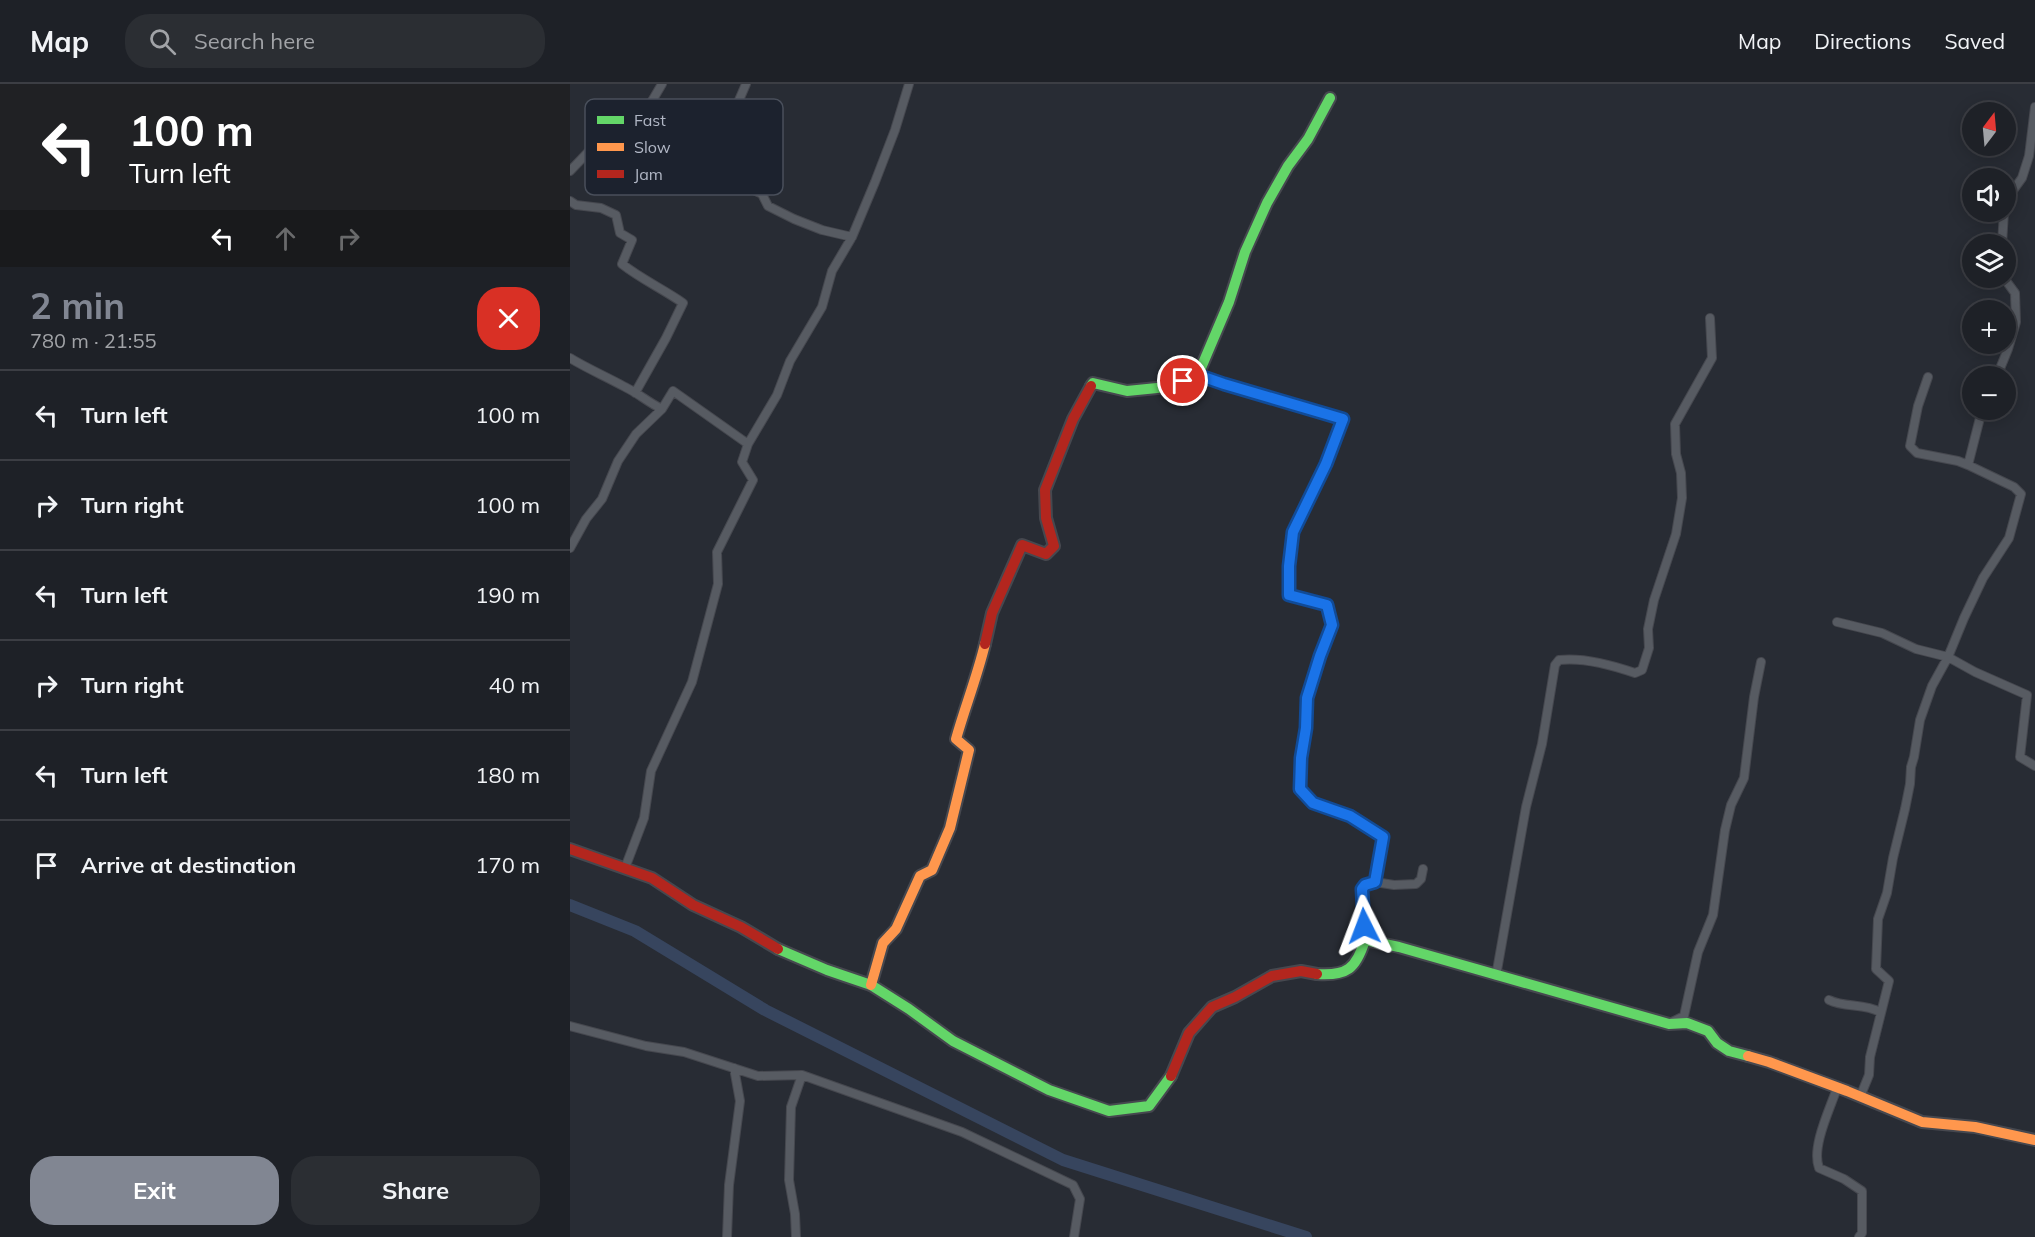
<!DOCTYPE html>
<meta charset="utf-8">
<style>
body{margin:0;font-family:Mulish,sans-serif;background:#2b2e33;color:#f1f3f6;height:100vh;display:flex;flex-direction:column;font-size:22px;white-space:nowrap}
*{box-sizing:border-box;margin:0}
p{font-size:20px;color:#a1a3a7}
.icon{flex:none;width:33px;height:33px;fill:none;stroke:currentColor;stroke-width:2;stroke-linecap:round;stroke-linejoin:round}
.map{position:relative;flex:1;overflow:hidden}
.details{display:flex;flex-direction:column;background:#1e2127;width:570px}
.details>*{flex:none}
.banner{background:#202124;color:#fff;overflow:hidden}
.needle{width:39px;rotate:16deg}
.fabs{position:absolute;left:1392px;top:18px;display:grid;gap:12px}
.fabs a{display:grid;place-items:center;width:54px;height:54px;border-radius:50%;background:#1e2127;box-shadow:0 3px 15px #0003,0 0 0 2px #3c3e44;font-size:30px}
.pin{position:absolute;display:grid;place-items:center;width:51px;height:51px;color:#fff;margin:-26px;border:3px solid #fff;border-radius:50%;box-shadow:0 2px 6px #0007}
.me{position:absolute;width:66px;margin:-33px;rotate:357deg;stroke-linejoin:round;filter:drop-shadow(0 0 4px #0008)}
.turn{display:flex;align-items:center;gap:21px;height:126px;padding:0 30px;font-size:27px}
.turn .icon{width:78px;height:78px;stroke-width:2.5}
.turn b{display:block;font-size:42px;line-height:51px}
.lanes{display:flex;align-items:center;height:57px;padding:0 30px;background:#0003;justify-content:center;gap:30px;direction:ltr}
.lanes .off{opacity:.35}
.round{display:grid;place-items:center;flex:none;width:63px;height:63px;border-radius:24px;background:#2b2e33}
.headline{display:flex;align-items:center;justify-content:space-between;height:102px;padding:0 30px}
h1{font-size:36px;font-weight:700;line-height:45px;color:#818692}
.cta{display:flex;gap:12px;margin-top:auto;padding:12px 30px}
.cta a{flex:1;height:69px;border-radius:24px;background:#818692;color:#fff;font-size:24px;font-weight:700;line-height:69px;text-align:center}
.cta a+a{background:#2b2e33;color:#f1f3f6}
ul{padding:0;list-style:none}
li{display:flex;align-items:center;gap:18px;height:90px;padding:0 30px;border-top:2px solid #3c3e44}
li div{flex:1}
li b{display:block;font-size:22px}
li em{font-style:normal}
header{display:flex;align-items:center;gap:36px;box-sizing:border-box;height:84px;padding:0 30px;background:#1e2127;border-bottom:2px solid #3c3e44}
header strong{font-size:28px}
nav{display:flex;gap:33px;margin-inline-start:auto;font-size:21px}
.search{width:420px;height:54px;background:#2b2e33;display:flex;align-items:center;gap:15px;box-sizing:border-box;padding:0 21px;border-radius:24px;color:#a1a3a7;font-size:22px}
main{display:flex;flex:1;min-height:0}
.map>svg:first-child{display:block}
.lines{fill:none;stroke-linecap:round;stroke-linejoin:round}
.river{stroke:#37455e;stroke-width:12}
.street-casing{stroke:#46484f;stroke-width:10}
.fast-casing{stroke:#46484f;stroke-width:14}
.slow-casing{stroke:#46484f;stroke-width:14}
.jam-casing{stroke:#46484f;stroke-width:14}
.street{stroke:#575b62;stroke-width:8}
.fast{stroke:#63d668;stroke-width:10}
.slow{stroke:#ff974d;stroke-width:10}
.jam{stroke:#b3261e;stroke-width:10}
.route-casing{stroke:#114b97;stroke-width:15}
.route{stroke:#1a73e8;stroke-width:10}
.key{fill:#1c222e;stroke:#494f5b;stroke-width:1.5}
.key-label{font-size:16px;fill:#b1b7c5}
</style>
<header>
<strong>Map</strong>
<div class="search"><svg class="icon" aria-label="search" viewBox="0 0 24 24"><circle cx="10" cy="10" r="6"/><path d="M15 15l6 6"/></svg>Search here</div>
<nav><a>Map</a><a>Directions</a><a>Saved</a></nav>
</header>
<main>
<section class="details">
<div class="banner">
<div class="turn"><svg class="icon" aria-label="left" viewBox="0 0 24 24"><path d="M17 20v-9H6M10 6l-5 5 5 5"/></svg><div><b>100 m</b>Turn left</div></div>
<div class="lanes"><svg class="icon" aria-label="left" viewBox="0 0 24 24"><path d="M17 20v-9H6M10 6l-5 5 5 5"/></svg><svg class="icon off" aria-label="ahead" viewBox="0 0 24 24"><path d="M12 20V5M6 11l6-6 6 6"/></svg><svg class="icon off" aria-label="right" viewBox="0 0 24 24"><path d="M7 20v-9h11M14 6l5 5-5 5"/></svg></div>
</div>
<div class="headline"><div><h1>2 min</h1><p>780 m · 21:55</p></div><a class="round" style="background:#d93025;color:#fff"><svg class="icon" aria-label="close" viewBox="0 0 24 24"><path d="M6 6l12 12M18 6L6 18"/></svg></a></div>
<ul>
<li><svg class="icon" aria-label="left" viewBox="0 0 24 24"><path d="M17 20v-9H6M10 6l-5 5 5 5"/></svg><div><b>Turn left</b></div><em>100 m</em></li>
<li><svg class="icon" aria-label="right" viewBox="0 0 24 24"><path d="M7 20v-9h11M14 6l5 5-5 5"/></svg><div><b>Turn right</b></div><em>100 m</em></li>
<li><svg class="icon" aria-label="left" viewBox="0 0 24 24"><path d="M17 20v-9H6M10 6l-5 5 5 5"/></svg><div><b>Turn left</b></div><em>190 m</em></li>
<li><svg class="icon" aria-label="right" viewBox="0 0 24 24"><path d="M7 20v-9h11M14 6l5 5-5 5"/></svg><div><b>Turn right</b></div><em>40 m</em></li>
<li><svg class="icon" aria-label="left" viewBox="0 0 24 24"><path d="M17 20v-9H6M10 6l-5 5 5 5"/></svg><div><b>Turn left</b></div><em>180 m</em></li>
<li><svg class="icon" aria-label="arrive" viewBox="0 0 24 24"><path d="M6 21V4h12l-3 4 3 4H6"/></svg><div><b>Arrive at destination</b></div><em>170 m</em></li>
</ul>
<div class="cta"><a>Exit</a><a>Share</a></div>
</section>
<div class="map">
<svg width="1465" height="1153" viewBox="0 0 1465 1153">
<rect width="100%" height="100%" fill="#282c34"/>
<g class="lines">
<path class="river" d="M0,821L65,847L195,926L493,1076L736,1153"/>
<defs>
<path id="street" d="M176,0L141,81L143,90L169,99L192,110L198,122L224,135L252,146L282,153
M0,87L23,63L39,67L57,70L72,34L92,0
M1436,116L1452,94L1459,72L1465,23
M0,117L6,121L31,124L46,131L50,149L62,156L52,180C71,195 93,205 113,219L96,254L65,309
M1432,160L1434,128
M0,274C18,285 37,293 55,303C68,309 79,319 92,325
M628,291L654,300L773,335L756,380L723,448L719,482V511L757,521L762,541L750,572L737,614V644L731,674L730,705L743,719L780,732L813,753L805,798L795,801L792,805L795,856
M1427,292L1438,265L1446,238L1445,209L1434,194
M1358,293L1348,322L1340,362L1347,369L1388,377L1398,381
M0,464L16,435L32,415L48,377L66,350L92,325L103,307L178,360
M1267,538L1312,549L1346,565L1378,573L1405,588L1457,611L1450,673L1465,682
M55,784L74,734L81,687L122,598L148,500L147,468L183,396L172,378L178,360L207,311L220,277L252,223L262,187L282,153L305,98L325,46L339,0
M805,798L824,801L846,800L851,795L853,785
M926,892L956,723L972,660L985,581L989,576C1014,573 1042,581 1065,589L1072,586L1079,564L1078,545L1084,516L1106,450L1112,414L1111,389L1106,370L1105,340L1142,274L1140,234
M1259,916C1275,924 1294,919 1310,928
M1100,939L1114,932L1128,868L1143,831L1155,746L1161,721L1174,694L1184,613L1191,578
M0,942L76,962L114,968L188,992L232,991L392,1048L503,1101L510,1115L504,1153
M1267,1004C1260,1025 1241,1063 1249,1084L1274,1095L1292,1107V1149L1289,1153
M1290,1013L1299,991L1300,973L1319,897L1306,885L1308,835L1317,809L1323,774L1335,725L1340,700L1341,683L1344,673L1350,636L1362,602L1378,573L1394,534L1413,494L1439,454L1451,410L1444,403L1398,381L1412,326
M157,1153L159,1101L170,1017L164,984
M226,1153L225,1130L219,1096L221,1023L232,991"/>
<path id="fast" d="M521,302L523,299L557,307L597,303L628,291L659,218L675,168L697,119L718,82L738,55L760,14
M208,865L257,886L301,901L339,925L383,957L479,1006L539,1027L579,1022L601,992
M747,890C777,892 786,885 795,856L829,863L1099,940L1117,939L1138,947L1147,959L1159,967L1178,972"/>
<path id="slow" d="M301,901L313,859L326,845L350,792L362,786L380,744L399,666L386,655C395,623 407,593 415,560
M1178,972L1199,978L1277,1007L1352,1038L1405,1043L1465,1056"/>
<path id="jam" d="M415,560L422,529L452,461L476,470L484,462L476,434L475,406L503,335L521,302
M0,765L82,794L123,821L171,843L208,865
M601,992L619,949L642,923L665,913L702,892L731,887L747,890"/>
</defs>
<use href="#street" class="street-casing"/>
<use href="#fast" class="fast-casing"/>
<use href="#slow" class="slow-casing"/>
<use href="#jam" class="jam-casing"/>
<use href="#street" class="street"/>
<use href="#fast" class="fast"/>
<use href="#slow" class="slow"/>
<use href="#jam" class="jam"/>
</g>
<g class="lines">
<defs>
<path id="route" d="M613,297L628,291L654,300L773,335L756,380L723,448L719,482V511L757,521L762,541L750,572L737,614L736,644L731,674L730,705L743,719L780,732L813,753L805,798L795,801L792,805L794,842"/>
</defs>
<use href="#route" class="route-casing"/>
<use href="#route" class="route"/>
</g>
<rect x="15" y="15" width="198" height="96" rx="9" class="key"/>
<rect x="27" y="32" width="27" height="8" fill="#63d668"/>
<rect x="27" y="59" width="27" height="8" fill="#ff974d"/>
<rect x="27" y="86" width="27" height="8" fill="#b3261e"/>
<g class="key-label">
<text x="64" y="42">Fast</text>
<text x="64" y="69">Slow</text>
<text x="64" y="96">Jam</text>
</g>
</svg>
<div class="fabs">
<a><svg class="needle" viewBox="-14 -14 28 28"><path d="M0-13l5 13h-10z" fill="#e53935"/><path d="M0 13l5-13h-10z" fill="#a1a3a7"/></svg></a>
<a><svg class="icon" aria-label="sound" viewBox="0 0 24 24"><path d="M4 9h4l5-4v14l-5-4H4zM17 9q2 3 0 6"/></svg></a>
<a><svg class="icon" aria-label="layers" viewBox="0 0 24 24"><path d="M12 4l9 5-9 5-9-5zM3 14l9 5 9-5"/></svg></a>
<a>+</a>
<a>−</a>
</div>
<div class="pin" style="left:613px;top:297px;background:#d93025"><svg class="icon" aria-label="arrive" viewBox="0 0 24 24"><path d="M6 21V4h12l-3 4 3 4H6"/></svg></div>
<svg class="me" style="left:794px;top:842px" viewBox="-20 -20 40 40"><path d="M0-17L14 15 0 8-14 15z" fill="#1a73e8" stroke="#fff" stroke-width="4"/></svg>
</div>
</main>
